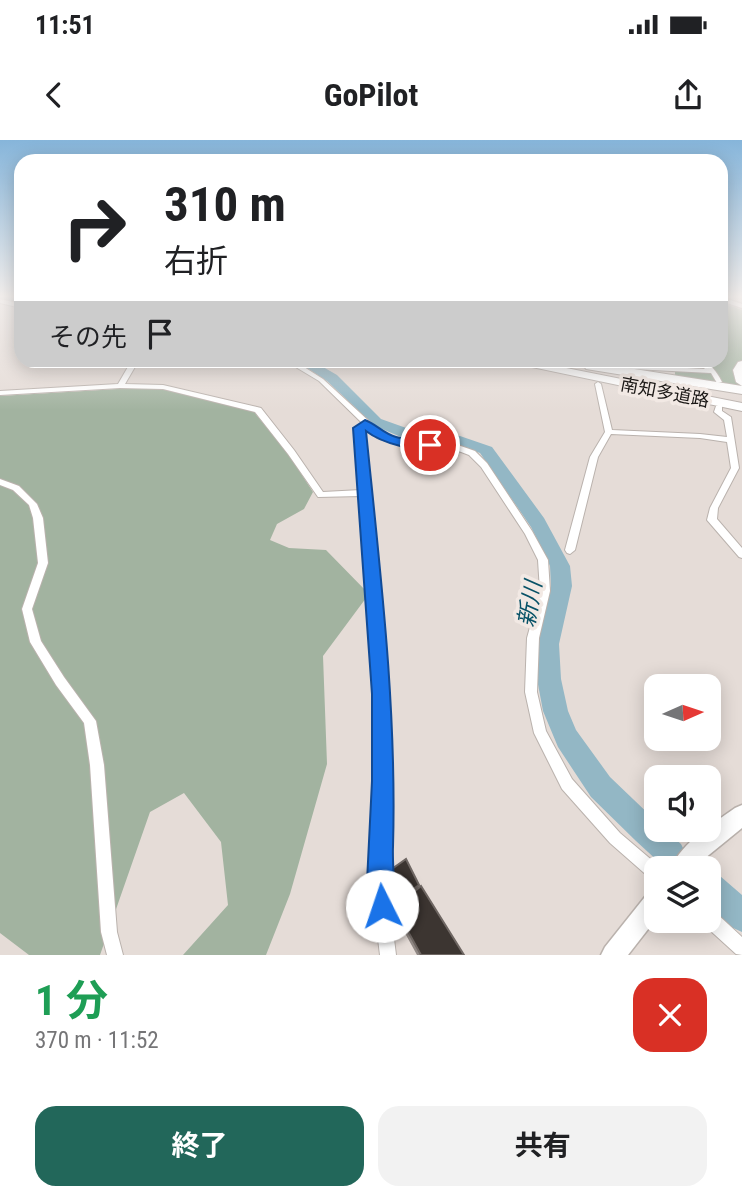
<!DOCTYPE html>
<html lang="ja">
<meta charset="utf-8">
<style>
body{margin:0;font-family:"Roboto Condensed","Noto Sans JP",sans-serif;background:#f2f2f2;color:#202124;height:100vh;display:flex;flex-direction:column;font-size:26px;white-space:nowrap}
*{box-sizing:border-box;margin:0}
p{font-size:23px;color:#757577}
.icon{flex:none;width:38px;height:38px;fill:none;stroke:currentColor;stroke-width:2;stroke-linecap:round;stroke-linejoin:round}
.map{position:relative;height:815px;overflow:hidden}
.details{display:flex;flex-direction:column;background:#fff;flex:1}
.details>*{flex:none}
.hud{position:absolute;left:14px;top:14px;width:714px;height:214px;border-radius:21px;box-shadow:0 4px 18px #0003;background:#fff;color:#202124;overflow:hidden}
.needle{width:46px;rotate:87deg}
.controls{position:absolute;left:644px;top:534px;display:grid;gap:14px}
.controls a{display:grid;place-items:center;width:77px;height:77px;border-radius:14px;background:#fff;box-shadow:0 4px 18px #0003;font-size:35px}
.pin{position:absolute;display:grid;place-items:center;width:60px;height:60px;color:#fff;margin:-30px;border:4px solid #fff;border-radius:50%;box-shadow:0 2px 7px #0007}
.me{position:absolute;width:77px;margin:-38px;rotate:356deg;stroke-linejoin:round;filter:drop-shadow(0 0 5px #0008)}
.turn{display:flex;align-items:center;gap:24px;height:147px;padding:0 35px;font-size:32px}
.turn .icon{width:91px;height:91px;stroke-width:2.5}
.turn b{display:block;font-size:49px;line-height:60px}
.then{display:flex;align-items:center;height:66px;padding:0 35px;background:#0003;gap:14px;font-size:26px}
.round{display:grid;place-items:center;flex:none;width:74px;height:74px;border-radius:21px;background:#f2f2f2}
.summary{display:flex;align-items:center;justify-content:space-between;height:119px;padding:0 35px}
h1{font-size:42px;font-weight:700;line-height:52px;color:#1e9e55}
.primary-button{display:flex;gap:14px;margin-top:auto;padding:14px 35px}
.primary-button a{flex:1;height:80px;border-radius:21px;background:#22675a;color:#fff;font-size:28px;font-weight:700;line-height:80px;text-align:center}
.primary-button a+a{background:#f2f2f2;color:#202124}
.status{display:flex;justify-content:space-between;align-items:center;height:49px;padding:0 35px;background:#fff;direction:ltr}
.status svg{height:19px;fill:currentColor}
header{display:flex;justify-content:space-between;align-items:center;height:91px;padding:0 35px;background:#fff;font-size:32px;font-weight:700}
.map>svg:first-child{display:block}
.green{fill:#a2b3a0}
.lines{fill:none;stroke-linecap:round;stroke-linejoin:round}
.river{fill:#93b7c5;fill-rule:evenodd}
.minor-casing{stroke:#bab2ad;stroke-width:2}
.tertiary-casing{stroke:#bab2ad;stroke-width:3}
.secondary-casing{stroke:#bab2ad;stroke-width:3}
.motorway-casing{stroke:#bab2ad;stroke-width:2}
.minor{fill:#fff;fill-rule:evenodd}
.tertiary{fill:#fff;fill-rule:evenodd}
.secondary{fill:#fff;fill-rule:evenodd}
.motorway{fill:#fff;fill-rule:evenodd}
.wall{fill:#908884}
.shaded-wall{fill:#6f6763}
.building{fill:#3c3531;stroke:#6f6763;stroke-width:2}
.route{fill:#1a73e8;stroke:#114b97;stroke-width:2}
.labels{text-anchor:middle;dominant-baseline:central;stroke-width:7;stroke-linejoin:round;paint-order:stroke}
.far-street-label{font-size:18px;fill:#1b1816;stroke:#f2e9e4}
.water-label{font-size:23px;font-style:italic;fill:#085267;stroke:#f2e9e4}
</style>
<div class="status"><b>11:51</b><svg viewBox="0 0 49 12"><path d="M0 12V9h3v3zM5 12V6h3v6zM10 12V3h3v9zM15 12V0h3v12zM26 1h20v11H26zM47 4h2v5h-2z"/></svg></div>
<header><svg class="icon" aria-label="back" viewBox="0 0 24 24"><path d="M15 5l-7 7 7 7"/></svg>GoPilot<svg class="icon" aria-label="share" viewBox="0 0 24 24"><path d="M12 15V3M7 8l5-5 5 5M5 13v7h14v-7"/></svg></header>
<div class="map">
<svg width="742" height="815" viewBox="0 0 742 815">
<rect width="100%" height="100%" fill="#e5dcd7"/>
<path class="green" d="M721,162L742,170V222L734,234L739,246L675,235V221L721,220Z
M117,249H163L254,272L289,315L313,352L304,369L277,384L270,400L289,408L326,410L369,454L323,516L327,624L290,754L266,815H183L228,765L221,702L184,653L150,672L100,815H29L0,793V256Z"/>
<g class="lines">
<path class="river" d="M0,156L21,158V165L0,158Z
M295,220H311L337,235L381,279L409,289L460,296L492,307L544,378L570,426L572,446L559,504L561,539L568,571L576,590L610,637L656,681V690H665L681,704L686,714L681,724L673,728L661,724L636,701L591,657L558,607L543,571L537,539V504L551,446L550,426L531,387L480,313L458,305L401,297L375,286L327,241Z
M709,732L720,736L742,755V792L731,787L709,767Z"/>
<defs>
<path id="minor" d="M0,159L21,164V168L0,163Z
M132,220H139L125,244L163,245L261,268L294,310L323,352L361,350L356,288L362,283L319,241L284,220H293L323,239L383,294L399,300L452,303L475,311L487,323L532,391L548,420L550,451L539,498L537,552L546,591L572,639L620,693L661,728H656V741L651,739L610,703L562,649L534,593L525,552L527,498L540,451L538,420L525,394L481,327L469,315L448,307L395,304L377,298L366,287L364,289L388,554L390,641L387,742L396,815H380L371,742L376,641V554L361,356L318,357L288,314L255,272L163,249L120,248L0,255V251L118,244Z
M583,220H597L614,224L705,229L694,220C708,220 716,230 722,242L717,243L711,233L614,228Z
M598,242L601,244L612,290L700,294L727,297L724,280L714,272L716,266H722V271L731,277L739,328L718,368L717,379L742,408V418L739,417L707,380L710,368L731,328L727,302L700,298L611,294L598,317L575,410L570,414L567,413L565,410L590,317L605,292L595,244Z
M0,339L19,346L37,364L43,378L48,423L32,469L41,501L64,537L96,581L104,625L117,792L123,815H107L101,792L90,625L84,583L56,545L30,502L22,469L38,423L33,378L29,365L13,350L0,345Z
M709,770L715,772L742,797V815L736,814L703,784L702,780H709Z"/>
<path id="tertiary" d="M721,157L742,164V168L721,161Z"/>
<path id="secondary" d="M742,665V688L704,719L696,728H671C682,702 713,684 735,668Z
M656,750V779L628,815H601L605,807L648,753Z"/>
<path id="motorway" d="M499,220H526L742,263V271Z
M742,221V246L736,242L733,230L738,222Z
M590,222L742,246V254L586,229L584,226Z"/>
</defs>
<use href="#minor" class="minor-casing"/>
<use href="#tertiary" class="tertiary-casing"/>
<use href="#secondary" class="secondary-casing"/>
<use href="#motorway" class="motorway-casing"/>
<use href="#minor" class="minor"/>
<use href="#tertiary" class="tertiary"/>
<use href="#secondary" class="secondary"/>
<use href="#motorway" class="motorway"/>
</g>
<path class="wall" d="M389,731L419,745L418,748L401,761L389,735Z
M395,768L464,815H417L394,773Z"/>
<path class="shaded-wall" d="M419,745L418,748L401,761L402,757Z"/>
<path class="building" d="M406,719L419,745L402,757L389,731Z
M421,746L464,815H421L395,768Z"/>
<linearGradient id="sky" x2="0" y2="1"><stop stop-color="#86b5da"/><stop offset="0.58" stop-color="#f3efed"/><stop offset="1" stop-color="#f3efed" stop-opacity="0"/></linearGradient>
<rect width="742" height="270" fill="url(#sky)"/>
<path class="route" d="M365,280C376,284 384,294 396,297C409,301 426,297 437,305C422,316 380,302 366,291C380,430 397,568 393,707C392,725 397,761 391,775L382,779L373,775L367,742L372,641V554L353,288Z"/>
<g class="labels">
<g class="far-street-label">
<text transform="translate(665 252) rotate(11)">南知多道路</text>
</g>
<g class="water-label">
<text transform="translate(530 464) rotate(-80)">新川</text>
</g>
</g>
</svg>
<div class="controls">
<a><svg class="needle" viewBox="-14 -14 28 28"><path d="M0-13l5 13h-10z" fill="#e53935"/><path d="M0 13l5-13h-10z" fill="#757577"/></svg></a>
<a><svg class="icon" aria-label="sound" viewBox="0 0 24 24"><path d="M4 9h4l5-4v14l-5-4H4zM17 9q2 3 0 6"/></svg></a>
<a><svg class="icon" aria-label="layers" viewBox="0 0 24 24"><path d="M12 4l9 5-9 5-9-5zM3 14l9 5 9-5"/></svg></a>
</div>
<div class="pin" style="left:430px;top:305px;background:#d93025"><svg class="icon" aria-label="arrive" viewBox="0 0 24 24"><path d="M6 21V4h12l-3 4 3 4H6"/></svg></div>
<svg class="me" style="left:382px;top:766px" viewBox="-20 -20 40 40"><circle r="19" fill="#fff"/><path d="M0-13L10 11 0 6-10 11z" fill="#1a73e8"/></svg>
<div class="hud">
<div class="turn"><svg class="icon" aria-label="right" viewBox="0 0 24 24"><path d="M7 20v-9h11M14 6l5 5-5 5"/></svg><div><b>310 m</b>右折</div></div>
<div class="then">その先<svg class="icon" aria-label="arrive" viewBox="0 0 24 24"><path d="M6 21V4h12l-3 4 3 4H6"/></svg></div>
</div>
</div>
<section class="details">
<div class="summary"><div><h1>1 分</h1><p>370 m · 11:52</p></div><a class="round" style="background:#d93025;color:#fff"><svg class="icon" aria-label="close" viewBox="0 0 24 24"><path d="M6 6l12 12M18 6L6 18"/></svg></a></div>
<div class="primary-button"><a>終了</a><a>共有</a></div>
</section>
